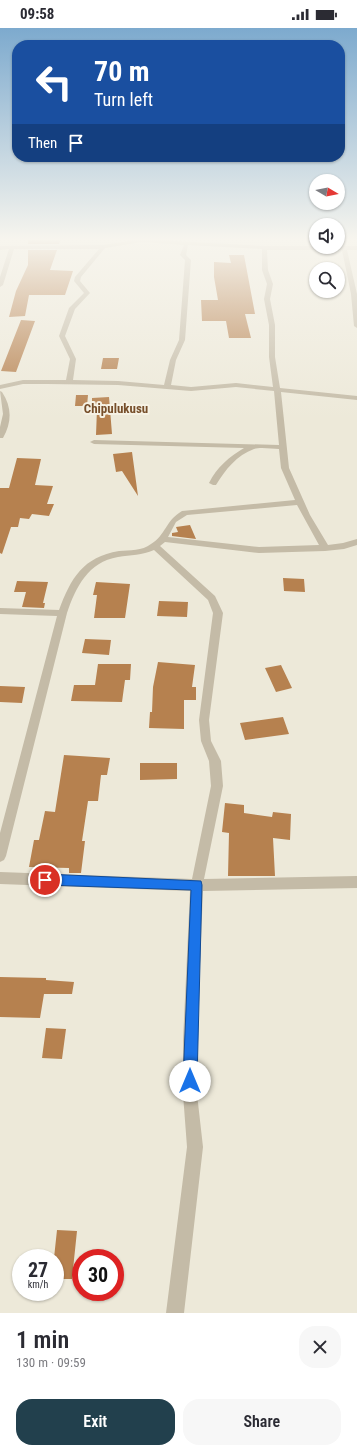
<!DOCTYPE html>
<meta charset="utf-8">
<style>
body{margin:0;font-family:"Roboto Condensed",sans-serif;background:#f7f7f7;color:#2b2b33;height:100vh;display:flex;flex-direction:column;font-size:15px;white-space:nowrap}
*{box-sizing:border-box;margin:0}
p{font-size:13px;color:#7c7c81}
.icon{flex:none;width:22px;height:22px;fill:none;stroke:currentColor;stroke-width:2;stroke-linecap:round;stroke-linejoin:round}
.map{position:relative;height:1285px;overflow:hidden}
.panel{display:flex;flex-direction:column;background:#fff;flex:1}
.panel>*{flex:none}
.guide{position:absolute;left:12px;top:12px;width:333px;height:122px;border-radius:16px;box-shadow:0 1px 3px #0004;background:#1a4fa0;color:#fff;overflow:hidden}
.needle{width:26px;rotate:100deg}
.fabs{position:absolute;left:309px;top:146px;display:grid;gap:8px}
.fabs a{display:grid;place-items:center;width:36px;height:36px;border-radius:50%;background:#fff;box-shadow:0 1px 3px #0004;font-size:20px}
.speed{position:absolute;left:12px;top:1221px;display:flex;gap:8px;font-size:20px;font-weight:700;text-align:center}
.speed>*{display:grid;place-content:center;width:52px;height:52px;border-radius:50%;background:#fff;box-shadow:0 1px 3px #0004;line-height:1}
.speed small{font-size:10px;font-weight:400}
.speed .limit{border:6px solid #d22;background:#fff;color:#111}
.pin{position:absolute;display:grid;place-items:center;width:34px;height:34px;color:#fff;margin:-17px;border:2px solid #fff;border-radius:50%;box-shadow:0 1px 4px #0007}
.me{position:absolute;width:44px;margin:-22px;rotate:0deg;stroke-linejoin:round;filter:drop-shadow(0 0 3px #0008)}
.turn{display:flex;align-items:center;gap:14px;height:84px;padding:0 16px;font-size:18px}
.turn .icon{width:52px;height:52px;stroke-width:2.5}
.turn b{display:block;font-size:28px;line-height:34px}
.then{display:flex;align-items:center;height:38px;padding:0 16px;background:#0003;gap:8px;font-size:15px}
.round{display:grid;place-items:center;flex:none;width:42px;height:42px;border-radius:16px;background:#f7f7f7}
.overview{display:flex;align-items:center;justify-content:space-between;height:68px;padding:0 16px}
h1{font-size:24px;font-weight:600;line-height:30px}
.cta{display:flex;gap:8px;margin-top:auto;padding:8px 16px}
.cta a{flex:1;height:46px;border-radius:16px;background:#22404d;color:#fff;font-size:16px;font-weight:600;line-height:46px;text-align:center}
.cta a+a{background:#f7f7f7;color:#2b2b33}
.status{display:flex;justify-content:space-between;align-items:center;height:28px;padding:0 20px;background:#fff;direction:ltr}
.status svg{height:11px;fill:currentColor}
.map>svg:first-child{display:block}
.building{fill:#b6814f}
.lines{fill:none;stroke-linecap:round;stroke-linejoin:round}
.street{fill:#c4bba7;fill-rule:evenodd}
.route{fill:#1a73e8;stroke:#114b97}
.labels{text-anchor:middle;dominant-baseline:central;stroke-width:4;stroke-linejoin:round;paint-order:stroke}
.far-district-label{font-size:13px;font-weight:bold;fill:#764e2a;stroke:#f6f2e5}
</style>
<div class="status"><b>09:58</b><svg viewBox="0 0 49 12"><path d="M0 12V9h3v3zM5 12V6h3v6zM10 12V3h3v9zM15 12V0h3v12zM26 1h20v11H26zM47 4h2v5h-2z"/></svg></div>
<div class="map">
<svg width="357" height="1285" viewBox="0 0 357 1285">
<rect width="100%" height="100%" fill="#ede9d9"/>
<path class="building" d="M28,211H61L59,216H28Z
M28,222H57L50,242L73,243L65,267H29L25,288L9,289L16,263L28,237Z
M229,227H244L255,286H245L251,310H229L226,293H202L201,272H218L214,249V234L231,235Z
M21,292L35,293L16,344L1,343Z
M103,330H119L117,341H101Z
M76,367H88L87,378H75Z
M109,369L112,406L96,407L97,381H92V370Z
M132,424L138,468L122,443L116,444L113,426Z
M17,430L41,431L35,457L53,458L47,476H54L49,488L32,486L29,491L20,490L18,499H11L2,526L0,525V460H9Z
M190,497L196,511L172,508V505L178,504L176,499Z
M283,550L304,551L305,564L284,563Z
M17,553L48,554L43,575H45L44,580L22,579L26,564H14Z
M96,554L130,556L125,590H94L97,567H93Z
M159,573L188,574L187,589L157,588Z
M85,611L111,612L109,627L82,625Z
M158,634L195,637L192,659H196V672H184V701L149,700L150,684H152L153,659Z
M98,636H131L130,652H125L122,674L71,673L74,657H95Z
M281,637L292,660L276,664L265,640Z
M0,658L25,659L22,675L0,674Z
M283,689L289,706L245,712L240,695Z
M64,727L110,730L107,747H101L98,773H88L82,813H85L81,845H69V840L29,839L34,812H39L45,783L55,784Z
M140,735H177V751L140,752Z
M225,775L244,777V785L272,789L273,784L291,786L290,812L273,810L275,848H228L229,805L222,804Z
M0,949L46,950V952L74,954L72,966H44L40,990L0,989Z
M46,1000L66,1001L62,1031L42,1030Z
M57,1202L77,1203L72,1251H55L54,1230Z"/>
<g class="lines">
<path class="street" d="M141,211L264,218H357V222H347L357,266V300L354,298L351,266L342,222H267L268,242L273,256L270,271L275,297V329L280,360L357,368V372L281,364L289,440L310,487L328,517L343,515L357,511V517L344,521L325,523L259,525L165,514L160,518L215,568L223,585L209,692L211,713L221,733L223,758L204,851L357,848V860L203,863L197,1013V1066L203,1119L184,1285H166L187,1119L183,1066V1013L190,863L0,856V844L192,851L211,758L209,733L201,713L199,692L213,585L208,572L154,522C142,527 131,527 118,529C88,534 76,559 67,585L6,828L4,832L0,834V805L57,588L0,586V580L59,582C71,550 83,529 119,523C130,522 142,523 151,516C166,507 165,493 182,483L295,472L281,440L279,421C272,421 261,419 254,421C237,427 225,442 216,457H213L209,455C217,439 229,429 244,420L94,416L90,414L94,412L279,417L274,363L236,359L191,363L118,357L47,356H23L0,361V357L23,352H66L70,331L59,308L69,280L84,265L74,253L75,249L99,221H14L3,257L0,259V249L9,221L0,222V218L103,217ZM142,214L184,217L180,227L185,232L179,312L170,332L164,357L118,353L73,352L76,331L65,308L75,281L90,265L80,253L81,249L105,220ZM188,217L262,221V242L267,256L264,271L269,297V329L273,359L236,355L191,359L171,357L176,332L185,312L191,232L186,227ZM297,477L319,517L259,519L168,509L176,494L187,487Z
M0,363L2,364C12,379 12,394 3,410H0V399L3,386Z"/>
</g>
<linearGradient id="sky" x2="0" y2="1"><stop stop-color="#7daace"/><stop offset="0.54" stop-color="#f7f5ee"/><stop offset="1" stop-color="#f7f5ee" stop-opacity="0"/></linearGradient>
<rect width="357" height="391" fill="url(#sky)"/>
<path class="route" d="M45,846L201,853L202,857L197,1053L195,1058L190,1060L185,1058L183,1053L191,862L45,857L41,855L40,852L41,848Z"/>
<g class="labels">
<g class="far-district-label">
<text x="116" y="380">Chipulukusu</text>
</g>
</g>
</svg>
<div class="fabs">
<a><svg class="needle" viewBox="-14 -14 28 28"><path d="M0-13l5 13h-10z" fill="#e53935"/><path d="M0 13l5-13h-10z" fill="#7c7c81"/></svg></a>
<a><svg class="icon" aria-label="sound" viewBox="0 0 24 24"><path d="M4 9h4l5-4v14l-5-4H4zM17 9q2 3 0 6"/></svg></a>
<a><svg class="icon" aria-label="search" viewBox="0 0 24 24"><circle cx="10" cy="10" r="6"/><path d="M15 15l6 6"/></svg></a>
</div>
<div class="speed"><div>27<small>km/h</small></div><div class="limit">30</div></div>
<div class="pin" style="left:45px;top:852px;background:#d93025"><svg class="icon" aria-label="arrive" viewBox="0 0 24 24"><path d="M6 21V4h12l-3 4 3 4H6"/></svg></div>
<svg class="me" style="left:190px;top:1053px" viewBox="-20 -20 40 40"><circle r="19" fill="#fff"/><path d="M0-13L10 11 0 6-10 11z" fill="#1a73e8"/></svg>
<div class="guide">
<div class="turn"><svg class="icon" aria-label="left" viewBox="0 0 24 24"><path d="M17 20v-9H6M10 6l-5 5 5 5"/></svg><div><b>70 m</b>Turn left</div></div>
<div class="then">Then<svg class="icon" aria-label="arrive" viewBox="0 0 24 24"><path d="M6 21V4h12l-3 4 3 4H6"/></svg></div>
</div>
</div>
<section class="panel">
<div class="overview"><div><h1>1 min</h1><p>130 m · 09:59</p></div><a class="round"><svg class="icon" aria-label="close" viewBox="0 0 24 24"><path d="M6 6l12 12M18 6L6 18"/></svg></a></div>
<div class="cta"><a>Exit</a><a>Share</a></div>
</section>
